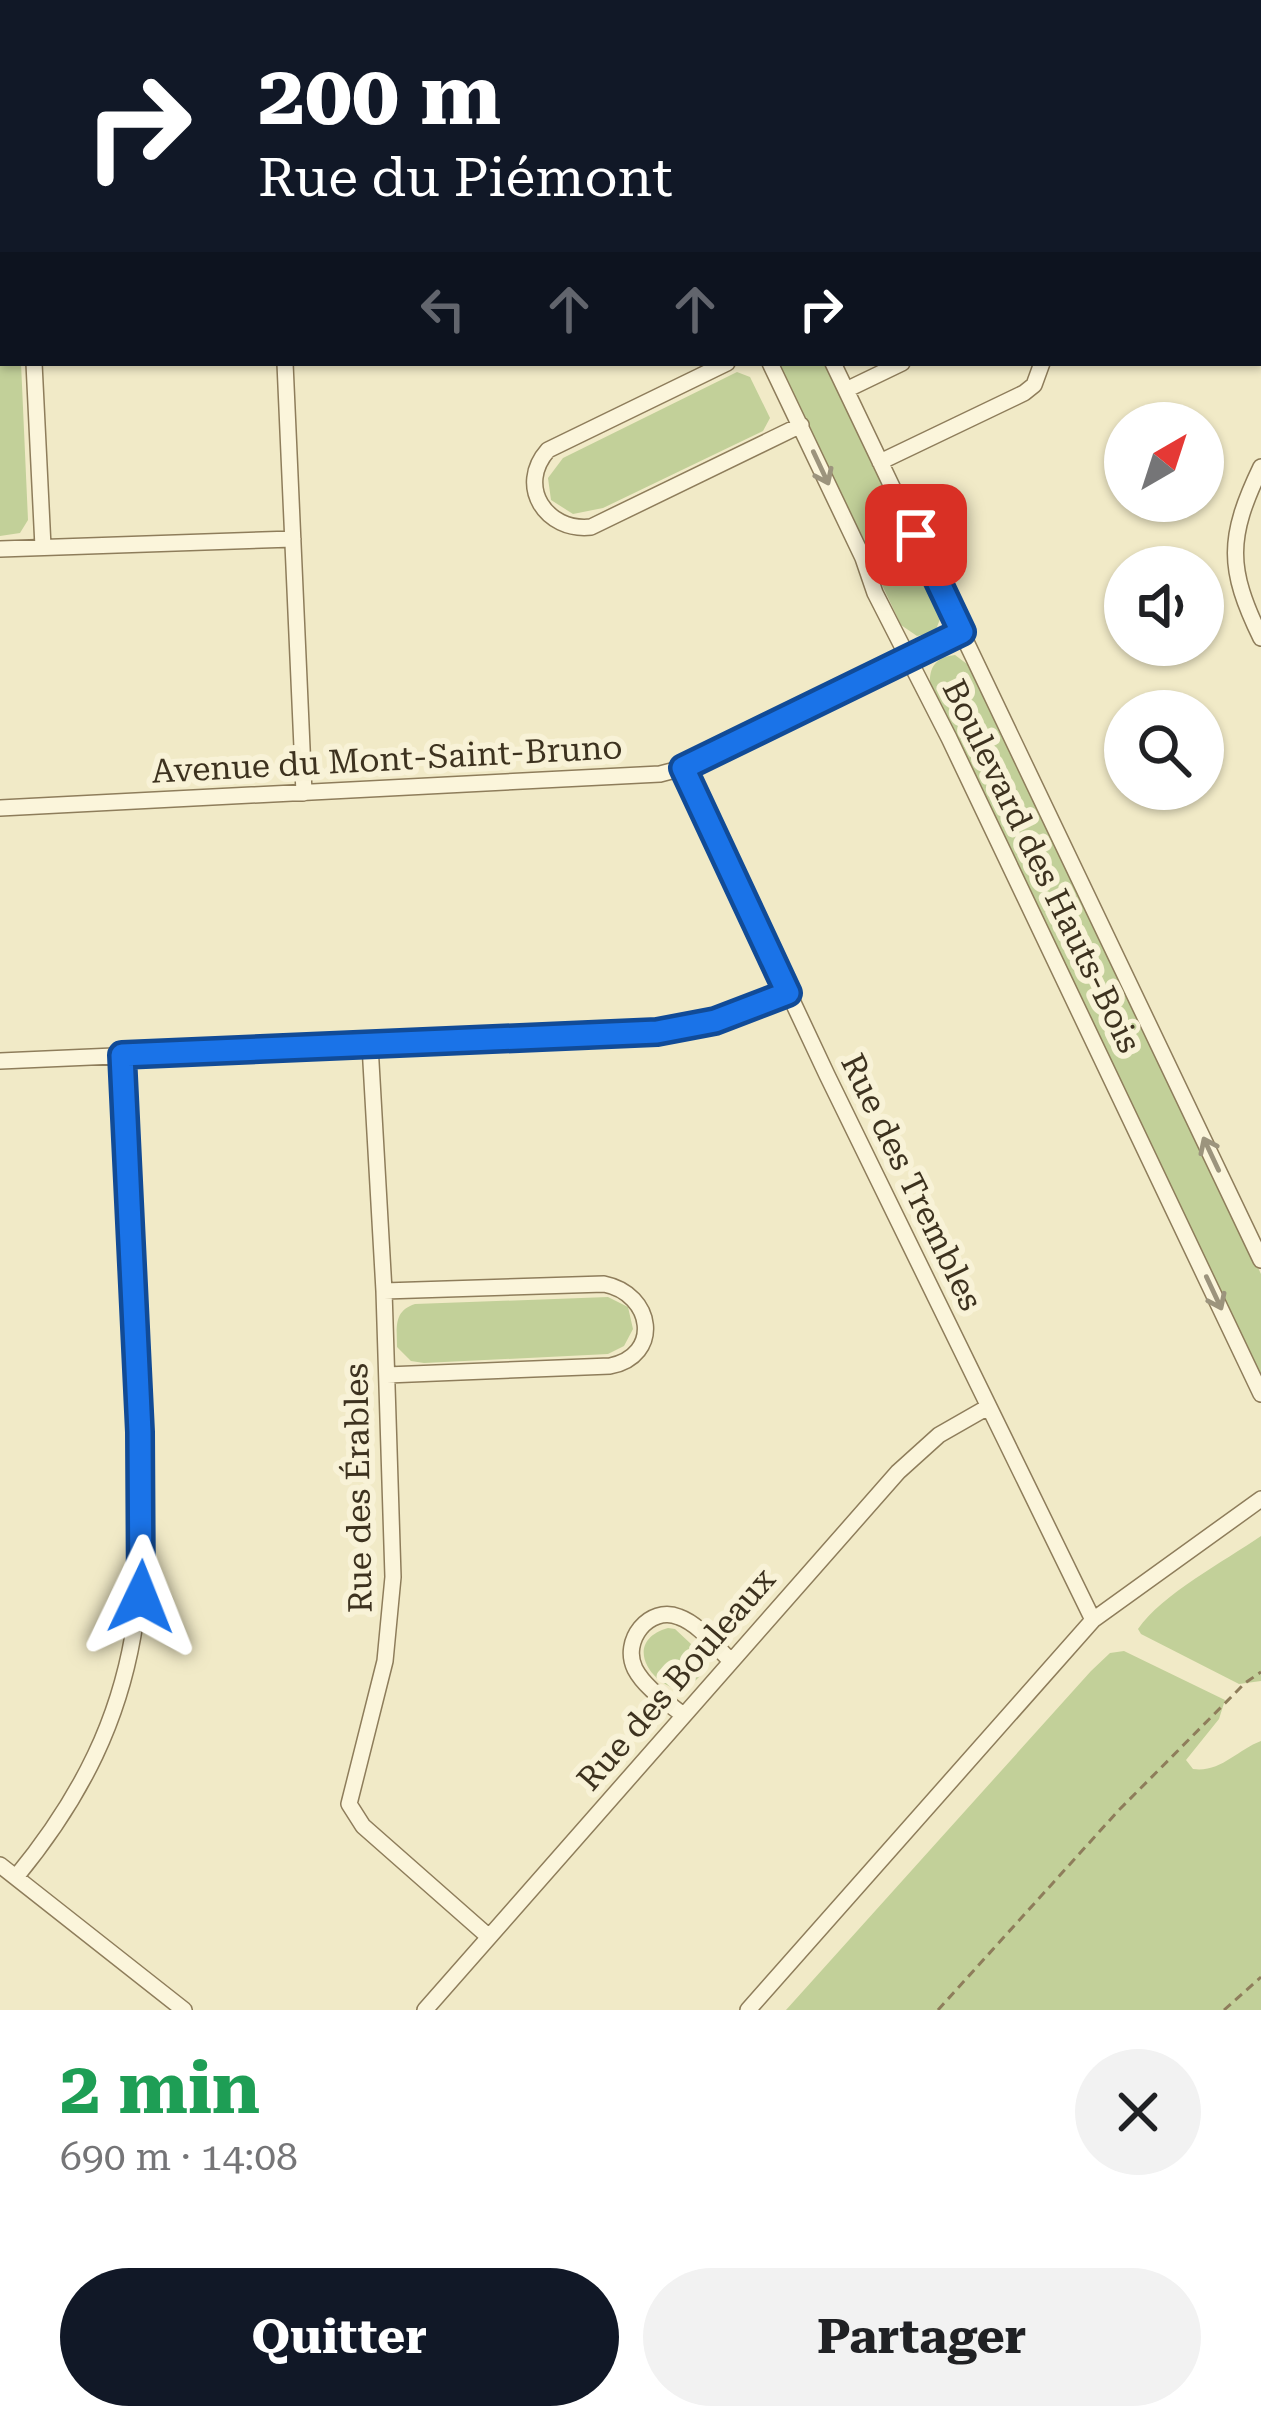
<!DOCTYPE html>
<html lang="fr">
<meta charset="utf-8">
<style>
body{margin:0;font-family:"Roboto Serif",serif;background:#f2f2f2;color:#202124;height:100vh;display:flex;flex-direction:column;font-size:45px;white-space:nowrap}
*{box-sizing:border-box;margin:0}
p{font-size:39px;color:#757577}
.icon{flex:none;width:66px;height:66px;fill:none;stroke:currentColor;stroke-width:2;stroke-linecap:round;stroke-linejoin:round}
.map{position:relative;height:2010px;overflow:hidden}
.side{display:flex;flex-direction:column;background:#fff;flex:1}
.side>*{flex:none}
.guide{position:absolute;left:0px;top:0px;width:1263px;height:366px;box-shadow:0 3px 9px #0004;background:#111827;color:#fff;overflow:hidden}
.needle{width:78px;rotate:39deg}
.tools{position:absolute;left:1104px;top:402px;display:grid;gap:24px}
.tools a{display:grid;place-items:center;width:120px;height:120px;border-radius:50%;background:#fff;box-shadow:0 3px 9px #0004;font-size:60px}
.pin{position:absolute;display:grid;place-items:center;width:102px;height:102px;color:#fff;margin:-51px;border-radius:24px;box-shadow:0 6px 18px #0006}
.me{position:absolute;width:132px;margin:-66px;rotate:2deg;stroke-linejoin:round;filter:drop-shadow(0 0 9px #0008)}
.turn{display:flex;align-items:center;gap:42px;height:252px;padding:0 60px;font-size:54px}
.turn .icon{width:156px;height:156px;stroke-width:2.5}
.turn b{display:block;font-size:84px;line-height:102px}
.lanes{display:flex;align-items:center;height:114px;padding:0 60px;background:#0003;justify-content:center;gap:60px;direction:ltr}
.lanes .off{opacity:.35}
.round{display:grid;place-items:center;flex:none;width:126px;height:126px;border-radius:63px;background:#f2f2f2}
.overview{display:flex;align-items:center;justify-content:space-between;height:204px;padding:0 60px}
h1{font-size:72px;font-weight:700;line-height:90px;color:#1e9e55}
.primary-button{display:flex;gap:24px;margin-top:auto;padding:24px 60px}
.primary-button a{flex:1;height:138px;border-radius:72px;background:#111827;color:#fff;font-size:48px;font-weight:700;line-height:138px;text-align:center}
.primary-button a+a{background:#f2f2f2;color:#202124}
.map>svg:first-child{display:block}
.green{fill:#c2d099}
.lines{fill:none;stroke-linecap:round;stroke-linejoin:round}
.minor-casing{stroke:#8e7d5b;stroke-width:18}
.path{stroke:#8e7d5b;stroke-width:3;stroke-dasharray:9 6;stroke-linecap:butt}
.minor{stroke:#fbf5db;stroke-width:15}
.oneway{stroke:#9c947d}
.route-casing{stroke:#114b97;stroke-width:30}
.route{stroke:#1a73e8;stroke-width:21}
.labels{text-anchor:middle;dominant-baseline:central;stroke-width:12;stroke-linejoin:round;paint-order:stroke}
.street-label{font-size:33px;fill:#3d321f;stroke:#f8f2d7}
</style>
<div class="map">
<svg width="1261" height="2010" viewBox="0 0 1261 2010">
<rect width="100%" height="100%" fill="#f1eac7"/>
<path class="green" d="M0,333L3,363H21L28,520L20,533L0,536Z
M777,363H826L944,609L935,632L917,636L901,625Z
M737,372L750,377L770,418L763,431L603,508L573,514L551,500L548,478L563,458Z
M955,655L971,667L1261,1274V1378L930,684C929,666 937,657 955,655Z
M608,1297L628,1307L633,1329L624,1346L608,1354L424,1363L411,1361L397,1347C397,1328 393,1311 415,1304Z
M1261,1536V1681L1239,1684L1141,1634L1138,1629C1162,1594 1225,1561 1261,1536Z
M668,1628L675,1629L706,1658V1670L686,1690C654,1691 619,1642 668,1628Z
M1124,1651L1225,1700L1219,1719L1186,1760L1193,1769C1220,1773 1237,1750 1261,1741V2010H786L1091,1671L1110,1653Z"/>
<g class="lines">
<defs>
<path id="minor" d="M267,0V3
M597,0L599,3
M660,0L662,3
M1038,0L1041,3
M962,3L964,0
M0,105L3,107
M1260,135L1261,134
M1260,230L1261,231
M0,321H3
M34,363L43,547
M285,363L304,793
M727,363L548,450C516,486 546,532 591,527L801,425
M770,363L863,558L875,593L949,738L1261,1394
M833,363L1261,1260
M846,390L902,363
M880,462L1024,393L1034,385L1042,363
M1261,467C1227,538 1227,568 1261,638
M0,549L293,539
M683,768L827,1075L1093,1620
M0,808L660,774L683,768L962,632
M370,1045L384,1291L393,1577L385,1661L349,1804L363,1826L489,1937
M0,1061L657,1032L707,1023L788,993
M384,1291L604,1284C654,1294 662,1356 610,1366L387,1375
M683,1715C667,1702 645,1688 635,1669C621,1641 649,1605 679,1617C699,1624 716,1647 731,1661
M0,1865L184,2010
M16,1877C161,1701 147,1562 135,1349C130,1251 125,1153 122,1055
M425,2010L898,1472L939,1435L988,1407
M748,2010L1093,1620L1261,1499"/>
</defs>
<use href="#minor" class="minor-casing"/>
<path class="path" d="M938,2010L1118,1811L1245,1683L1261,1672
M1224,2010L1261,1977"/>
<use href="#minor" class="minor"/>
</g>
<defs><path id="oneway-shaft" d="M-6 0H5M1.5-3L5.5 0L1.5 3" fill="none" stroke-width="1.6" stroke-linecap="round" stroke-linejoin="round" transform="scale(3)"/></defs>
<g class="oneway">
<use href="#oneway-shaft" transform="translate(821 468) rotate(65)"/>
<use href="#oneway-shaft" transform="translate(1211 1154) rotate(-115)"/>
<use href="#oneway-shaft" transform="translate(1214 1293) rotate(65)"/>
</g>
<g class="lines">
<defs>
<path id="route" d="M141,1597L140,1432L122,1055L657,1032L715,1021L788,993L683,768L962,632L916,535"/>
</defs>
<use href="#route" class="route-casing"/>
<use href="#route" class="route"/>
</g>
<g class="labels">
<g class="street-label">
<text transform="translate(387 759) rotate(-3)">Avenue du Mont-Saint-Bruno</text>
<text transform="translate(1042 866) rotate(64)">Boulevard des Hauts-Bois</text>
<text transform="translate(912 1182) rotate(64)">Rue des Trembles</text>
<text transform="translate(358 1488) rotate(-91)">Rue des Érables</text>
<text transform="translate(676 1679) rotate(-49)">Rue des Bouleaux</text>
</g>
</g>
</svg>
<div class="tools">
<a><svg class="needle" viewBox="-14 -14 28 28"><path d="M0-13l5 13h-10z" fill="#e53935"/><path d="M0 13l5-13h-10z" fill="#757577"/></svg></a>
<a><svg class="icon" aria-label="sound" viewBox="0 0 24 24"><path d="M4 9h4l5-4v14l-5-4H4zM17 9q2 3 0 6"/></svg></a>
<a><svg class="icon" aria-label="search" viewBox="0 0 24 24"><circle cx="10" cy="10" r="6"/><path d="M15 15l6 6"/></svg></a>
</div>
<div class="pin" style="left:916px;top:535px;background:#d93025"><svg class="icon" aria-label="arrive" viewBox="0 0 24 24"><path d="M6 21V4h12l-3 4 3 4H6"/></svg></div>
<svg class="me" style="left:141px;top:1597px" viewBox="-20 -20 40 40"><path d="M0-17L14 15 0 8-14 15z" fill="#1a73e8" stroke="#fff" stroke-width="4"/></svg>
<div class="guide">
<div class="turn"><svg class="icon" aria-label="right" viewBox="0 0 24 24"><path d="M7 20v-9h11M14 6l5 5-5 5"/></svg><div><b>200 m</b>Rue du Piémont</div></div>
<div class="lanes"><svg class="icon off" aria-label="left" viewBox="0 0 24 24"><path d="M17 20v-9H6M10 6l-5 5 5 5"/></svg><svg class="icon off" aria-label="ahead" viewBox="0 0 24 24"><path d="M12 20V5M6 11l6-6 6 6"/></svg><svg class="icon off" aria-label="ahead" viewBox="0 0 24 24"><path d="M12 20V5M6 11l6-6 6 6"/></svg><svg class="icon" aria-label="right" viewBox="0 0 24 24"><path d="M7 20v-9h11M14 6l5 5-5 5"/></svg></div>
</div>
</div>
<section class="side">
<div class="overview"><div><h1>2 min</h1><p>690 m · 14:08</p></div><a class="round"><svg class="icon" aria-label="close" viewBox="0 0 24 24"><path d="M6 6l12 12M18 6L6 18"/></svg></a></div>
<div class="primary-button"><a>Quitter</a><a>Partager</a></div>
</section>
